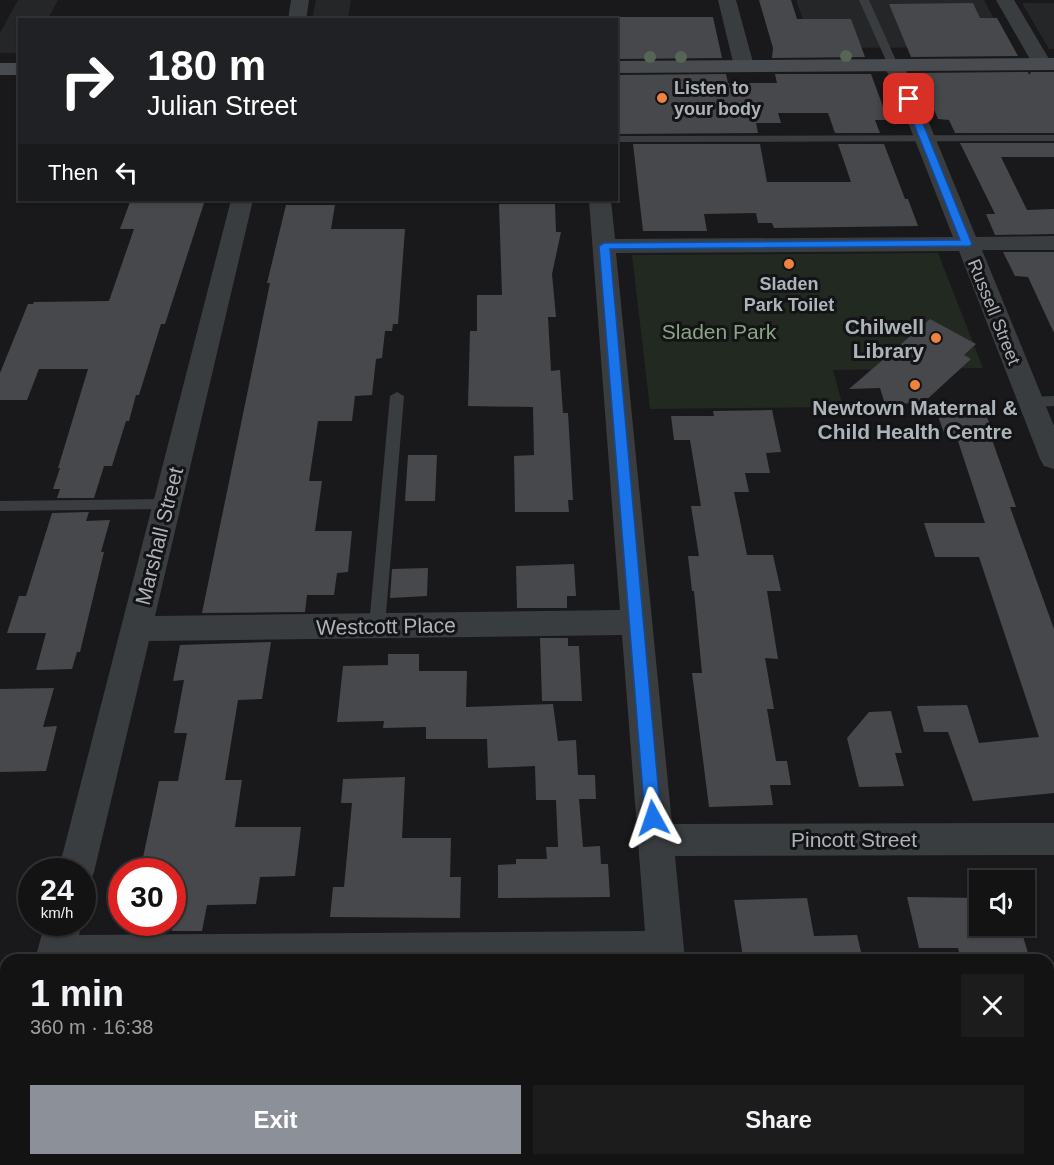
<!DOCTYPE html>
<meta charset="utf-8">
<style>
body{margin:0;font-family:Arial,sans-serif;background:#1c1c1d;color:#f1f3f6;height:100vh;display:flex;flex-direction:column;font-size:22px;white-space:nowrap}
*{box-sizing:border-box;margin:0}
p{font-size:20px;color:#9d9ea0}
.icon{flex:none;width:33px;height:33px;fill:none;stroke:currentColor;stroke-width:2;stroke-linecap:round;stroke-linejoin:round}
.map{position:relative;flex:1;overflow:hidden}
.sheet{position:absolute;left:0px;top:954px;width:1054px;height:212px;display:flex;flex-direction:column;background:#131314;border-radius:18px 18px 0 0;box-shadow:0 2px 4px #0004,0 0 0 2px #323234}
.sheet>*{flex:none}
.top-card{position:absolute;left:18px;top:18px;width:600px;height:183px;border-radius:0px;box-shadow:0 2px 4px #0004,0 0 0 2px #323234;background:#202124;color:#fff;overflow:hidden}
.controls{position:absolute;left:969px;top:870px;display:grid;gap:12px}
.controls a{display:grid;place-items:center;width:66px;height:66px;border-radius:0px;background:#131314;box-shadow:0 2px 4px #0004,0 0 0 2px #323234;font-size:30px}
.speed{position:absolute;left:18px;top:858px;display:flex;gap:12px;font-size:30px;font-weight:700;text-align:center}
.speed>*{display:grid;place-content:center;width:78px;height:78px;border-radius:50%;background:#131314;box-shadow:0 2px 4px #0004,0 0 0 2px #323234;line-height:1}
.speed small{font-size:15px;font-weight:400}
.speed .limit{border:9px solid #d22;background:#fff;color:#111}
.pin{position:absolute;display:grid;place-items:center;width:51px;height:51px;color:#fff;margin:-26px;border-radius:12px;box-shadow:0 3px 9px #0006}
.me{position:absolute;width:66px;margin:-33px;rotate:355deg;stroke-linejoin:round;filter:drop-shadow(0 0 4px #0008)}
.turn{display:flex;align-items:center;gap:21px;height:126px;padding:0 30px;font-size:27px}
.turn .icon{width:78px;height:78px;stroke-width:2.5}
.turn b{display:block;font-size:42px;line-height:51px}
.then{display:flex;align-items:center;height:57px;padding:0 30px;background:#0003;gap:12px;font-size:22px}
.round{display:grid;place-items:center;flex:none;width:63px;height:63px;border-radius:0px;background:#1c1c1d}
.summary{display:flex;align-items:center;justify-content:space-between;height:102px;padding:0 30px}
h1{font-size:36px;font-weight:800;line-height:45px}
.action{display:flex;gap:12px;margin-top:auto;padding:12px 30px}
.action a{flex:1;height:69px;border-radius:0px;background:#8c9099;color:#fff;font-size:24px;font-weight:800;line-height:69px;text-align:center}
.action a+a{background:#1c1c1d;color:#f1f3f6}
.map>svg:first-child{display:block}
.built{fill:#252628}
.green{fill:#222921}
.building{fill:#46484b}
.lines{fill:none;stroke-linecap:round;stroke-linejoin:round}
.lane{fill:#3a3d40;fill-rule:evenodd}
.street{fill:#3a3d40;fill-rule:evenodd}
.secondary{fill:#484c50;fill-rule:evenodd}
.tree{fill:#576654}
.route{fill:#1a73e8;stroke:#114b97;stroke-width:1.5}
.poi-dot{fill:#ef833d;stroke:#141416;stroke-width:2}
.labels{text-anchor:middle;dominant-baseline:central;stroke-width:6;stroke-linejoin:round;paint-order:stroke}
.far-poi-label{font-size:18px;font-weight:bold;fill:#acb4ba;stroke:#141416;text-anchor:start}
.far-street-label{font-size:18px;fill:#acb4ba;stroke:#141416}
.poi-label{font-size:21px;font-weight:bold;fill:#acb4ba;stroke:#141416;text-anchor:end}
.park-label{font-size:21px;fill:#8aa583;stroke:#141416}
.street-label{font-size:21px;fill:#acb4ba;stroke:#141416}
</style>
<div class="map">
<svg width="1054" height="1165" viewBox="0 0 1054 1165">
<rect width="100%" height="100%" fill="#19191b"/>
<path class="built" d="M18,0H58L48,19L20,20L19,53H0V33Z
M316,0H351L348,19H312Z
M796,0H984L1009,47L813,48Z
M1022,3H1054V49H1049Z"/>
<path class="green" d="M938,253L983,368L833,370L843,407L650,409L632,255Z"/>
<path class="building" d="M759,0H791L797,19H851L865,57L772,58L773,48Z
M973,3L980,18H997L1018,56L911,57L889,4Z
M616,17H713L722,58L616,59Z
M1028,72L1029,75L1031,72H1054V133H955L949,120L938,119L918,73Z
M726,74L728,83H777L775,74H871L888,120H875L880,133H835L828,113H778L781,123H756L758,133L618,134L616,75Z
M960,143H1054V157H1001L1027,210L1054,209V234L995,235L986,214H995Z
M633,144H760L767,182H851L838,144H884L902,191L905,199H908L918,226L774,228L772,223H758L756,213L704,214L707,231H643Z
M155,200H205L165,324H161L139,395H136L129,421H126L112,466H104L94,498H57L60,489H53L60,468H58L88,369H39L27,400H0V373L28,304H33L34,302L109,301L134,229H120L130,202H154Z
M499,204H555L556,232H561L552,274L556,317H548L551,371L560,370L563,413H568L573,500H568L569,512H515L514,456L534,455L533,407L468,406L470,331H477V295H502Z
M286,205H335L331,229H405L398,324H393L392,331H385L382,358L376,359L372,395L355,396L352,421H318L309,481H322L315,531H352L348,572L337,573L334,595H307L305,612L202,613L270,283H267Z
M1003,252H1054V333L1028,277L1015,276Z
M930,319L976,344L964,355L971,359L923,403L885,404L880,388L849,389Z
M983,407L995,437H991L1016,507H1010L1054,629V793L973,801L948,732H924L917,706L967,705L979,743L1039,737L979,557H935L924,523H985L957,438H946L935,408Z
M772,410L781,452L766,453L770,473H745L749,492H734L747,555H773L781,591H767L778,659L765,658L774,709H767L776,761H787L791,785H770L773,805L709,807L692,673H702L694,591H692L688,556H699L691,506H701L690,440H674L671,416H714L713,411Z
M408,455H437L435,501H405Z
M89,512L86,521L110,520L101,552H104L80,652H77L72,669L36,670L46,633H7L19,596H26L52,513Z
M574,564L576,596H567V608H517L516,566Z
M428,568L427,596L390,598L392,569Z
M540,638H568V646H579L582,701H542Z
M271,642L262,699L238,700L225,780H242L235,827H301L295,876L260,877L256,904L207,905L202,931H172V872H140L159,781H178L187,733H174L184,680L173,681L180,645Z
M388,654H419V671H467L466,707L553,704L558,741L576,740L578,775H595L596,799H579L583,847L600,846L601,864H608L610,897L498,898V865L516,864V859H547L546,847H558L556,800H536L535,766L488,768L487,739H426V727L383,728L384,721L337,722L343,666L388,665Z
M54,688L43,727L57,726L46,771L0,772V689Z
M891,711L902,753H895L904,786L859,787L847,738L869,712Z
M405,777L402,838H451L450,877H461L460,918L330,917L333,887H344L352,803H341L343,779Z
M907,897L980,898V926H1020L1030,960H961L958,948H919Z
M807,898L814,936L857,935L863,960H815L814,955L743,957L734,900Z"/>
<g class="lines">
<path class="lane" d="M859,0H869L898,65L896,67L888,65Z
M1054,135V141L616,142V136Z
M397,392L404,396L385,626L382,630L377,632L372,630L369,626L390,396Z
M1054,396V406L1030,407L1023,402L1030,397Z
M167,499L174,504L167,509L0,511V501Z"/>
<path class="street" d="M291,0H309L306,20H288Z
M718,0H736L754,66L751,70H737L734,66Z
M996,0H1014L1052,64L1049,68H1035Z
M893,59L900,61L911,79L976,237L1054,236V250H982L1054,426V469L1044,466L1040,459L959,251L616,253L672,824L1054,823V855L675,856L685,960H35L45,922H82L79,935L645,931L622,635L149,641L94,872L89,884L82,886V872H58L231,200H253L155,616L620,610L589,200H611L615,239L953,237L891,79L883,65L886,61Z
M6,1135V1160H26L25,1165H0V1138Z
M662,1160H704V1165H662Z"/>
<path class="secondary" d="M1054,58V70L616,73V61Z
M0,63H20V75H0Z"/>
</g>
<g class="tree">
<circle cx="846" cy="56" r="6"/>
<circle cx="650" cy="57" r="6"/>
<circle cx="681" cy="57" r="6"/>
</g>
<path class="route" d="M909,96L913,99L972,244L970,246L610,249L661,818L659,823L653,825L647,823L645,818L599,246L604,243L960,240L904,99Z"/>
<g class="poi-dot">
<circle cx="662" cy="98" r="6"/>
<circle cx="789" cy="264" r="6"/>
<circle cx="936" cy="338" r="6"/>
<circle cx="915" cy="385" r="6"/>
</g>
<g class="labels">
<g class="far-poi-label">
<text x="674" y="88">Listen to<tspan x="674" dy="21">your body</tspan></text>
<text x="789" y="284" text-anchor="middle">Sladen<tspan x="789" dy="21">Park Toilet</tspan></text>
</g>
<g class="far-street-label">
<text transform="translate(994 312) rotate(68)">Russell Street</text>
</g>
<g class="poi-label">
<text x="924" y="326">Chilwell<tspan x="924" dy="24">Library</tspan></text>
<text x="915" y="407" text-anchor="middle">Newtown Maternal &amp;<tspan x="915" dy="24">Child Health Centre</tspan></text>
</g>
<g class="park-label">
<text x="719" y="331">Sladen Park</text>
</g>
<g class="street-label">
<text transform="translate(159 536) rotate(-76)">Marshall Street</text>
<text transform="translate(386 626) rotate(-1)">Westcott Place</text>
<text x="854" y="839">Pincott Street</text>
</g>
</g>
</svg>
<div class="controls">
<a><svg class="icon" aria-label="sound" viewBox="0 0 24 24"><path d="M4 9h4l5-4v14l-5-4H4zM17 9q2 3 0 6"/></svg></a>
</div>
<div class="speed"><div>24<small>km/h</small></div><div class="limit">30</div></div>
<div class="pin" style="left:909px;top:99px;background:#d93025"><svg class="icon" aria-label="arrive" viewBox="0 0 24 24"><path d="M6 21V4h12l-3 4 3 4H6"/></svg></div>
<svg class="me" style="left:653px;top:818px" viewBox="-20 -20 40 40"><path d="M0-17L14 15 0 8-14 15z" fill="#1a73e8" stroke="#fff" stroke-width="4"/></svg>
<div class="top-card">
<div class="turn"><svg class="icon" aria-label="right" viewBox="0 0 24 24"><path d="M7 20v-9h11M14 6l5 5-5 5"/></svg><div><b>180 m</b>Julian Street</div></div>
<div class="then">Then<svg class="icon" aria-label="left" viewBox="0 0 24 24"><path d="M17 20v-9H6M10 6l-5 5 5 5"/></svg></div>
</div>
<section class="sheet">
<div class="summary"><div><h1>1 min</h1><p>360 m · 16:38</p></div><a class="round"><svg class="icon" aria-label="close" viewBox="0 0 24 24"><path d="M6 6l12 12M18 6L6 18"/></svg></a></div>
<div class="action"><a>Exit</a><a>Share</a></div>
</section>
</div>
